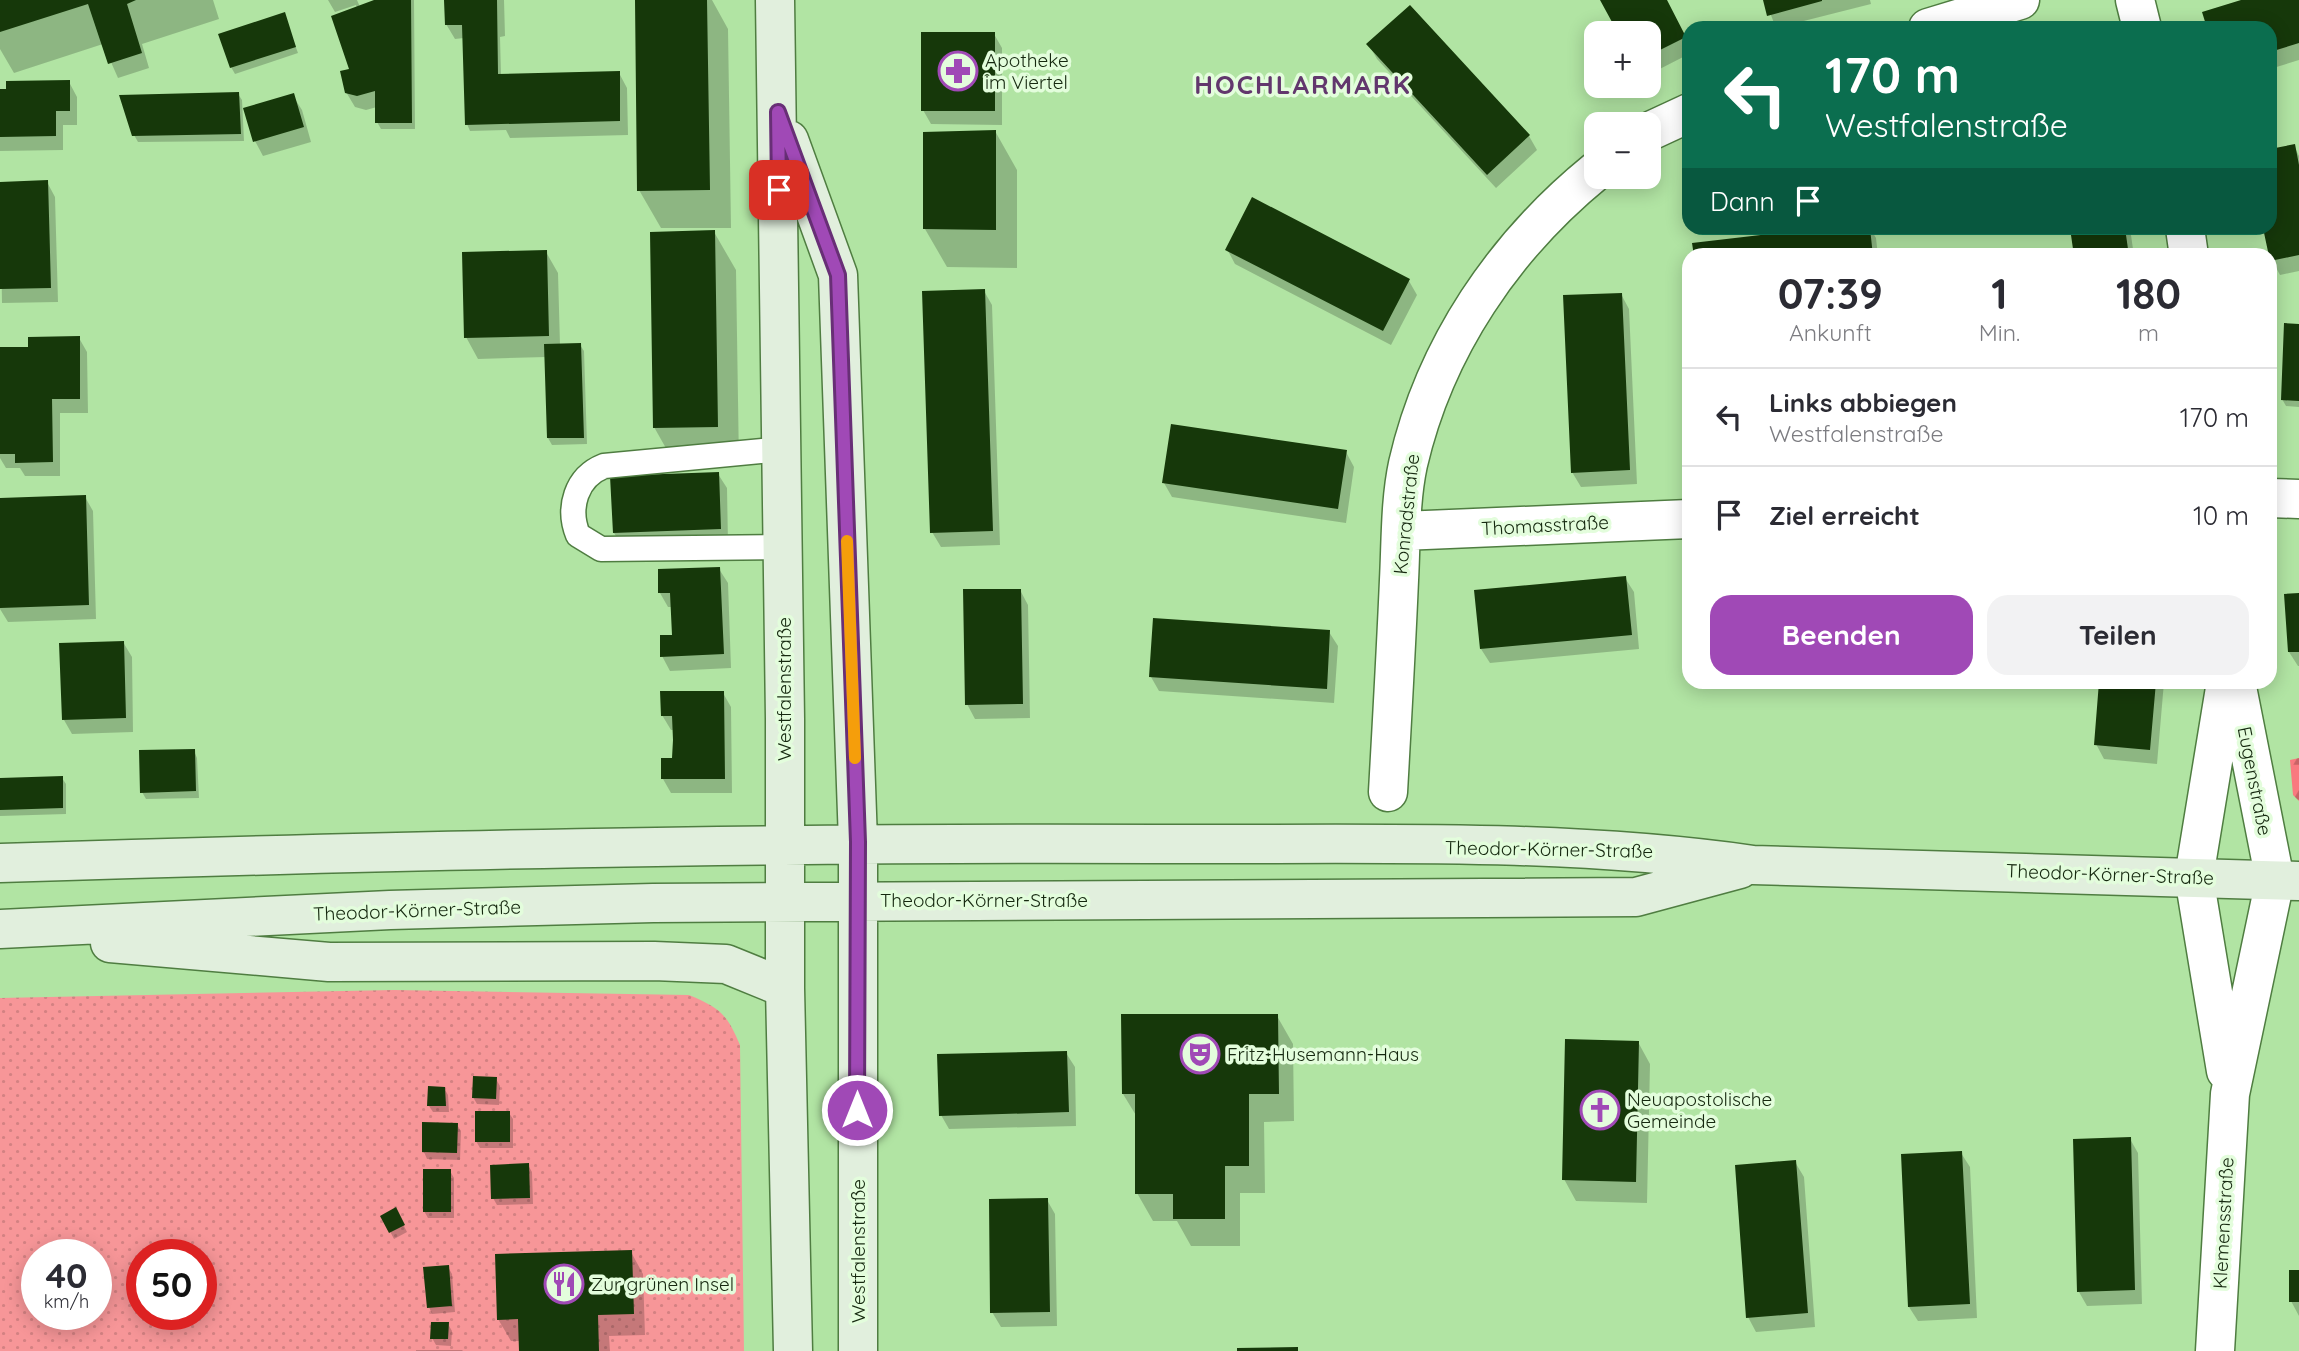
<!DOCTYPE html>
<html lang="de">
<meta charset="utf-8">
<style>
body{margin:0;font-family:Quicksand,sans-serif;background:#f2f2f3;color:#2b2b33;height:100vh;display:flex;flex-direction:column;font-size:26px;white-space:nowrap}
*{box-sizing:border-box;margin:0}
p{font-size:23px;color:#7c7c81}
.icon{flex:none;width:38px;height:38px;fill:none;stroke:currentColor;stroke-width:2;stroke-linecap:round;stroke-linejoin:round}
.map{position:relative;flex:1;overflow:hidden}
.details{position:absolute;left:1682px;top:248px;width:595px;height:441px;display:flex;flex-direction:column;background:#fff;border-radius:21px;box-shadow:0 4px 18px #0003}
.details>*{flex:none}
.top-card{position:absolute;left:1682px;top:21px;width:595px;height:214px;border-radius:21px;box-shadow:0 4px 18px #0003;background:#0b6e4f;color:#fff;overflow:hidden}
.controls{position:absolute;left:1584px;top:21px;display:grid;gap:14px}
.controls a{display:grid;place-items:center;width:77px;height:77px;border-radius:14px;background:#fff;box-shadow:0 4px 18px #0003;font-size:35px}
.speed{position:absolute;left:21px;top:1239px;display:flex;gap:14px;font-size:35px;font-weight:700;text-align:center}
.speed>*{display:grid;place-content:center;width:91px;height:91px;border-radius:50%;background:#fff;box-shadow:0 4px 18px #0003;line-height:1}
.speed small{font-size:18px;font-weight:400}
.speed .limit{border:10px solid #d22;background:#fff;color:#111}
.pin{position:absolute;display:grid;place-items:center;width:60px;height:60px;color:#fff;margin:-30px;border-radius:14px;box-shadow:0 4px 10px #0006}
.me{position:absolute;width:77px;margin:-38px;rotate:0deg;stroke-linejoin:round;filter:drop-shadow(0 0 5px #0008)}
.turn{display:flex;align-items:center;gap:24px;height:147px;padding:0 28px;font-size:32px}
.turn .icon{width:91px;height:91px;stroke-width:2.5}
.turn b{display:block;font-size:49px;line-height:60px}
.then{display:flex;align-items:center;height:66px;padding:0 28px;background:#0003;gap:14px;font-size:26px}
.eta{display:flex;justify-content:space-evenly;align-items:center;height:119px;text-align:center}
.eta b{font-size:42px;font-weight:800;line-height:49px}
.cta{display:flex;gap:14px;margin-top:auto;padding:14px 28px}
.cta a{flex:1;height:80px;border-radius:21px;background:#a049b6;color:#fff;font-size:28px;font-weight:800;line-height:80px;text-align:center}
.cta a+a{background:#f2f2f3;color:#2b2b33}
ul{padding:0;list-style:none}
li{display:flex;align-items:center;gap:21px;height:98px;padding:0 28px;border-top:2px solid #e1e1e2}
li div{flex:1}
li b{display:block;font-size:26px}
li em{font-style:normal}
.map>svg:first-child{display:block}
.forest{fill:url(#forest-firs)}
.garden{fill:url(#garden-dots);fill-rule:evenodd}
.shadow{fill:#0003}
.building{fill:#16380a}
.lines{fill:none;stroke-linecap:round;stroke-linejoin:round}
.lane-casing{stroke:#4f7d41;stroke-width:27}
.street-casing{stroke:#4f7d41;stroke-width:41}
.secondary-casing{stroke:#4f7d41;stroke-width:41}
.lane{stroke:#fff;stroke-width:24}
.street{stroke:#fff;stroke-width:38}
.secondary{stroke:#e1efdd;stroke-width:38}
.route-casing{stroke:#682f76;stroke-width:18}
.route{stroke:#a049b6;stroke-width:12}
.slow{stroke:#f59e0b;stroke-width:12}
.labels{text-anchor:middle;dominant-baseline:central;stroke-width:7;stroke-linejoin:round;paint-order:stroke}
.poi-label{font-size:19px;fill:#15280f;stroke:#e3fddc;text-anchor:start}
.street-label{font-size:19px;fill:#15280f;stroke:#e3fddc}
.district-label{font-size:26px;font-weight:bold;letter-spacing:2px;fill:#62376d;stroke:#e3fddc}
</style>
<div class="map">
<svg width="2299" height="1351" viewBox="0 0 2299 1351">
<defs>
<pattern id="forest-firs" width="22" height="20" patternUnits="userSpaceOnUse" patternTransform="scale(1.75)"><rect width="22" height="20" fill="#f9797f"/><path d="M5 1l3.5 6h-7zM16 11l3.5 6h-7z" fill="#c86366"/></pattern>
<pattern id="garden-dots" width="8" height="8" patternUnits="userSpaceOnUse" patternTransform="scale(1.75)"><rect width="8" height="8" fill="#f79698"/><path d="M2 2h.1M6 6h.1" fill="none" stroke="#d38182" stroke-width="1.8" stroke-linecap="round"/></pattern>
</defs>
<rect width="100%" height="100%" fill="#b1e4a3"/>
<path class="forest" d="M2299,758V801L2293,795L2290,760Z"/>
<path class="garden" d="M394,990L689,995C720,1008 727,1014 740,1045L744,1351H0V998ZM37,1255H96V1314H37ZM142,1255H201V1314H142Z"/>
<path class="shadow" d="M0,0H213L219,19L142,44L149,68L118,78L103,44L14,73L0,49Z
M328,0H357L360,7L376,0H414L415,129H381L377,122V107L366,110L355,107L346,92L357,8L356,5L335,12Z
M446,0H504L505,36L500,37L501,75L619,73L627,88L628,135L510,138L506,130L470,131L467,124L464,38L455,39L446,24Z
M636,0H712L728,29L731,228H661L639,190Z
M1603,0H1666L1689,44V54L1648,75V33H1620Z
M1765,0H1870L1871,4L1776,28Z
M2246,0H2299V60L2270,69V28H2209Z
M1410,7L1529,136L1537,150L1496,188L1377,59L1369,45Z
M284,15L298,53L235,74L231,67Z
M994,34L1002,48V125L931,124L923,110Z
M69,82L77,97V125H63V150L0,151V90Z
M238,94L242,100L244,141L138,142L134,135Z
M293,96L302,110L311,142L263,156L255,141Z
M995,131L1017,170V268L947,267L925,229Z
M2294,146L2299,156V271L2280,275L2272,260L2265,228H2270V151Z
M47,182L55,197L58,302L2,303L0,183Z
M1836,228H1870L1876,238L1878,256H1696L1694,244Z
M2072,228H2130L2134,256H2076Z
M714,232L736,270L739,464L676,466L654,427Z
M1227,249L1409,281L1417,295L1391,345L1235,264Z
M546,252L558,273L560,345H580L584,351L587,444L552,445L548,438L546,357L478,359L466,337Z
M984,291L992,305L1000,545L941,547L932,532Z
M1621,294L1629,309L1637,484L1581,487L1572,472Z
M2299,326V407L2286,406L2282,399Z
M79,338L87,352L88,413H60V476H25L20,468H6L0,458V349H29Z
M1346,452L1354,467L1346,523L1172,497L1164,483Z
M718,474L727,488L728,543L618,539L614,533Z
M85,497L93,511L96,619L8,622L0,609V500Z
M719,569L728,583L731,668L670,671L662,656L673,637L672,607H668L660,593Z
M1625,578L1634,592L1639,649L1490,663L1481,649Z
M1020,590L1028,605L1030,718L975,719L967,704Z
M2299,595V666H2298L2289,652Z
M1329,632L1338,646L1334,703L1159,691L1151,677Z
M123,642L132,657L133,732L72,734L64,720Z
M2101,682H2164L2157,764L2104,759L2096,744Z
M723,693L731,707L732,793H671L663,779L674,760V730H671L662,715Z
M194,751L197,758L199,798L146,799L142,792Z
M62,778L66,784V814L0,816V779Z
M1277,1016L1293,1044L1294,1121L1264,1122L1265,1193H1240V1246H1191L1177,1221H1153L1137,1193V1117L1123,1094Z
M1638,1042L1650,1064L1647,1203L1576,1201L1564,1179Z
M1066,1053L1075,1067L1076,1126L949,1129L941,1115Z
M496,1079L500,1086L499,1105L477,1104L473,1097Z
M444,1088L448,1095L449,1112H433L429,1106Z
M509,1113L513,1119V1148H480L476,1141Z
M457,1125L461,1131L460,1160L427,1159L424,1152Z
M2130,1139L2138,1153L2142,1304L2087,1306L2079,1292Z
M1961,1153L1970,1167L1977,1318L1918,1321L1909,1307Z
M1795,1162L1804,1177L1815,1327L1756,1332L1748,1317Z
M528,1165L532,1172L533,1204L497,1205L493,1198Z
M450,1171L454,1178V1218H428L424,1211Z
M1047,1200L1055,1214L1057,1326L1001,1327L992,1312Z
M382,1216H399L407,1232L394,1239Z
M631,1252L643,1274L645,1335L609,1336L610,1351H521V1341H511L498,1319Z
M448,1267L452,1274L455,1312L432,1314L429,1307Z
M2299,1272V1316L2291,1301Z
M448,1324L452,1331L451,1346L436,1345L432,1338Z
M416,1350H462L463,1351H416Z"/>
<path class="building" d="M0,0H136L127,4L142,53L108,64L88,4L0,32Z
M374,0H411L412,123H375V91L357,96L345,93L340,71L349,69L331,16Z
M444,0H497L498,74L620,71V121L465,125L462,25H445Z
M635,0H707L710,190L637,191Z
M1600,0H1667L1686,37L1648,56V33H1618Z
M1763,0H1822V1L1767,16Z
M2241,0H2299V43L2270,52V28H2207L2202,12Z
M1410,5L1530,135L1487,175L1366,44Z
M285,12L296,47L230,68L218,34Z
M921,32H995V111H921Z
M70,80V111H56V136L0,137V89H6V81Z
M239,92L241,134L132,136L119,95Z
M294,93L304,127L253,142L243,108Z
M996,130V230L923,229V132Z
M2295,144L2299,165V255L2270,261L2263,228H2270V149Z
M48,180L51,288L0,289V182Z
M1252,197L1410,279L1383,331L1225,250Z
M1820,228H1870L1873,256H1694L1692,243Z
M2070,228H2125L2129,256H2074Z
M715,230L718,427L653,428L650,232Z
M547,250L549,336L464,338L462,252Z
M985,289L993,531L930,533L922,291Z
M1622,293L1630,470L1571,473L1563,295Z
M2284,323L2299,324V401L2281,400Z
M80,336V399H52L53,462L15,463V454H0V347H28V337Z
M581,343L584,438H547L544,344Z
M1171,424L1347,450L1338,509L1162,483Z
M719,472L721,529L613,533L610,476Z
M86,495L89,605L0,608V498Z
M720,567L724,654L660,657V635H672L670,593H658V569Z
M1626,576L1632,635L1480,649L1474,590Z
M963,589H1021L1023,704L965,705Z
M2299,593V652H2288L2284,594Z
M1153,618L1330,630L1327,689L1149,677Z
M124,641L126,718L62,720L59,643Z
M2099,682H2156L2150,750L2094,745Z
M660,691H724L725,779H661V758H672L673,740L672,716H661Z
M195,749L196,791L140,793L139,750Z
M63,776V808L0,810V778Z
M1121,1014H1278L1279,1094H1249V1166H1225V1219H1173V1194H1135V1094H1122Z
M1565,1039L1639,1041L1636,1182L1562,1180Z
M1067,1051L1069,1112L939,1116L937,1054Z
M473,1076L497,1077L496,1099L472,1098Z
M428,1086L445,1087L446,1106H427Z
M475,1111H510V1142H475Z
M422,1122L458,1123L457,1153L422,1152Z
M2131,1137L2135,1290L2077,1292L2073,1139Z
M1962,1151L1970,1304L1908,1307L1901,1154Z
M1796,1160L1808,1313L1746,1318L1735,1165Z
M529,1163L530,1198L491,1199L490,1165Z
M423,1169H451V1212H423Z
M1048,1198L1050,1312L990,1313L989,1199Z
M396,1207L405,1225L389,1233L380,1216Z
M632,1250L634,1314L598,1315L599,1351H519L518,1319L497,1320L495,1254Z
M449,1265L452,1306L427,1308L423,1267Z
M2289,1270H2299V1302H2289Z
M431,1322H449L448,1339H430Z
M1298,1347V1351H1237V1348Z"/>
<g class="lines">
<defs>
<path id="lane" d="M782,449L604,466C576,477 567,508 578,535L601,549L783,547"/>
<path id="street" d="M2135,0L2142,28
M1928,28L2020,0
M1648,132L1689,113
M2185,228L2189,256
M2270,498L2299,499
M1402,531L1689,519
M1388,792C1392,721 1396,651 1399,580C1401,542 1400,501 1408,464C1435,347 1504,246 1596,171
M2226,1071L2194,877L2226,682
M2215,1351L2230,1094L2275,880L2236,682"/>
<path id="secondary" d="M775,0L785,719V988L793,1351
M789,140L838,275L858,842V1351
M0,863C385,851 770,842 1155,844C1354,845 1556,837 1753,865L2299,881
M0,929L390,910L653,903L1636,897L1740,869
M110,943L329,962L654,961L726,964L785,988"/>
</defs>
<use href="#lane" class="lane-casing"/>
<use href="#street" class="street-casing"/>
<use href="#secondary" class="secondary-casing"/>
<use href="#lane" class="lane"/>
<use href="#street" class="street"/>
<use href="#secondary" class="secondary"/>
</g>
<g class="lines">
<defs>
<path id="route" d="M779,190L778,112L838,275L858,842L857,1110"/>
</defs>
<use href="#route" class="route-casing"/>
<use href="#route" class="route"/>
<path class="slow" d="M847,541L855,758"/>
</g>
<defs>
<symbol id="pharmacy-ring" viewBox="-11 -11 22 22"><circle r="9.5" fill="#e3fddc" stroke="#a049b6" stroke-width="1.5"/><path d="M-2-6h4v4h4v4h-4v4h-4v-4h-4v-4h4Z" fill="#a049b6"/></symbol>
<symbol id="theatre-ring" viewBox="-11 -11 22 22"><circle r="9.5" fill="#e3fddc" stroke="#a049b6" stroke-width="1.5"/><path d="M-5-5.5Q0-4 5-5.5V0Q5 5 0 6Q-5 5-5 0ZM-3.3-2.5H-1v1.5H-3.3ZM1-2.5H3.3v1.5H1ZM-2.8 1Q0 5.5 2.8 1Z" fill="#a049b6"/></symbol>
<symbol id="church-ring" viewBox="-11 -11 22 22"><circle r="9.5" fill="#e3fddc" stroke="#a049b6" stroke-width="1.5"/><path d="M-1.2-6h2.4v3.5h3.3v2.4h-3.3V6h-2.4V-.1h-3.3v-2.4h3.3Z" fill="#a049b6"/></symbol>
<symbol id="restaurant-ring" viewBox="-11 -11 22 22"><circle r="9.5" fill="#e3fddc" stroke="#a049b6" stroke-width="1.5"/><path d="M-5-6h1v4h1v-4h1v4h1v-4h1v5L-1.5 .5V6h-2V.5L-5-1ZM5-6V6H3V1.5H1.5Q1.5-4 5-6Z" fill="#a049b6"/></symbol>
</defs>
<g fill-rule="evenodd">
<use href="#pharmacy-ring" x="936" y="49" width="44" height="44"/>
<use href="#theatre-ring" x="1178" y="1032" width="44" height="44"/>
<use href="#church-ring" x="1578" y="1088" width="44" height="44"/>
<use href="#restaurant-ring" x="542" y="1262" width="44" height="44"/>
</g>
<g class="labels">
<g class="poi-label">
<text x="985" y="60">Apotheke<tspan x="985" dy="22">im Viertel</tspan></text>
<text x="1227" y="1054">Fritz-Husemann-Haus</text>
<text x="1627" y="1099">Neuapostolische<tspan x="1627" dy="22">Gemeinde</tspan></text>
<text x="591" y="1284">Zur grünen Insel</text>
</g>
<g class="street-label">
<text transform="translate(1406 514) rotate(-84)">Konradstraße</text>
<text transform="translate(1545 525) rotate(-3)">Thomasstraße</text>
<text transform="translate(784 689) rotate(-90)">Westfalenstraße</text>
<text transform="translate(2255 781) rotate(79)">Eugenstraße</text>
<text transform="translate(1549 849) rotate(1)">Theodor-Körner-Straße</text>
<text transform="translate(2110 874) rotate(2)">Theodor-Körner-Straße</text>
<text x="984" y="900">Theodor-Körner-Straße</text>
<text transform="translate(417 910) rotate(-2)">Theodor-Körner-Straße</text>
<text transform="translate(2223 1223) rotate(-87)">Klemensstraße</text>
<text transform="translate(858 1251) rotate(-90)">Westfalenstraße</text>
</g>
<g class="district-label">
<text x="1303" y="84">HOCHLARMARK</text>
</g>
</g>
</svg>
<div class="controls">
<a>+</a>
<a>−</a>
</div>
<div class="speed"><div>40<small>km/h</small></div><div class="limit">50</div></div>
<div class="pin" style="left:779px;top:190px;background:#d93025"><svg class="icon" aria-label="arrive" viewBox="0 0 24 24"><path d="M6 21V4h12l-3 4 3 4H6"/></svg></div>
<svg class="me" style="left:857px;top:1110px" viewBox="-20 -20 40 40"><circle r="17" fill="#a049b6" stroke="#fff" stroke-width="3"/><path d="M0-11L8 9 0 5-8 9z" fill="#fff"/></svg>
<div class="top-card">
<div class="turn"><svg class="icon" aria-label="left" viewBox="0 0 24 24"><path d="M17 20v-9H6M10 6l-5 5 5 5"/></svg><div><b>170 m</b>Westfalenstraße</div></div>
<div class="then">Dann<svg class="icon" aria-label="arrive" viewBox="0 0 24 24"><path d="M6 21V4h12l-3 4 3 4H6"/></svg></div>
</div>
<section class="details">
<div class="eta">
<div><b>07:39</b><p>Ankunft</p></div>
<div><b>1</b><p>Min.</p></div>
<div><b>180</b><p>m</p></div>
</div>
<ul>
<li><svg class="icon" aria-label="left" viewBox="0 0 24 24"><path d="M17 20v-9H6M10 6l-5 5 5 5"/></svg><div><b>Links abbiegen</b><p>Westfalenstraße</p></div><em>170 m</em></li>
<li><svg class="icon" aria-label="arrive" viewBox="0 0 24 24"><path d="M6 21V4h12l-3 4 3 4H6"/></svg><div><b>Ziel erreicht</b></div><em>10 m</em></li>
</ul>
<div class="cta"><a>Beenden</a><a>Teilen</a></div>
</section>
</div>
